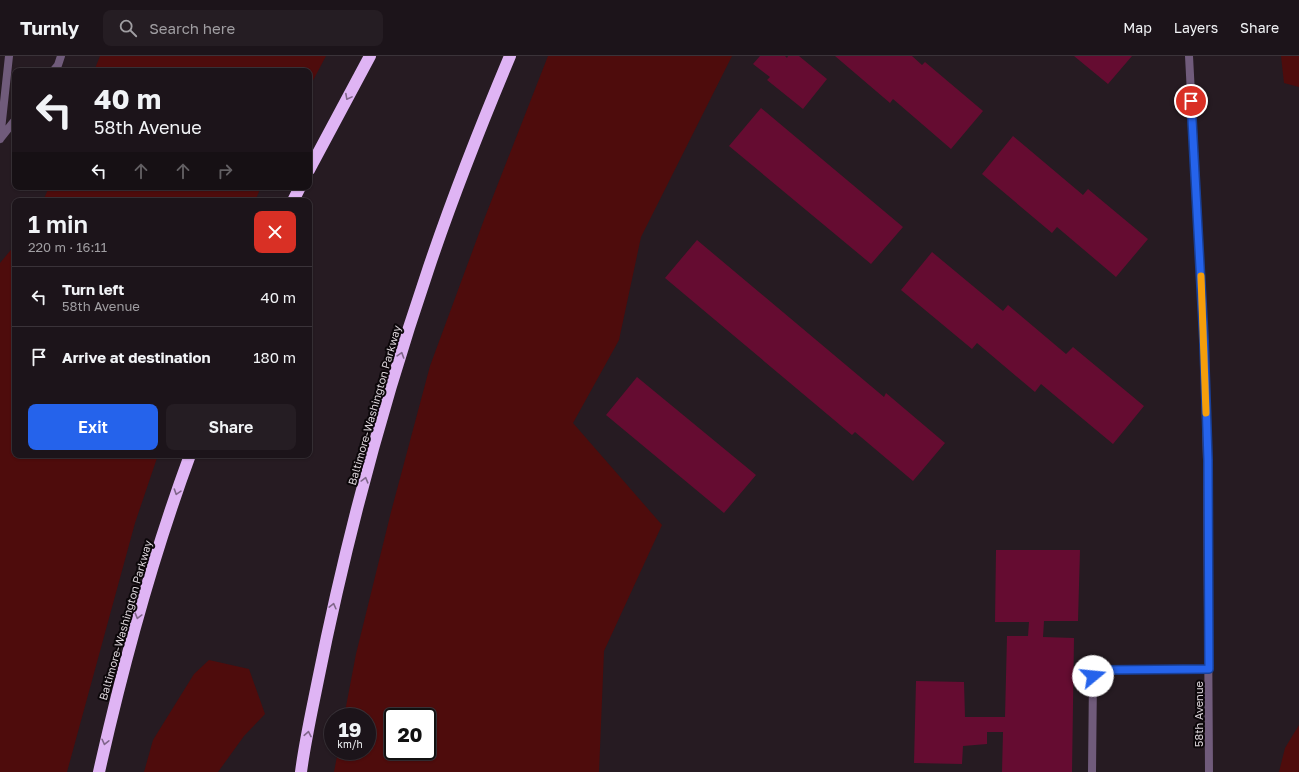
<!DOCTYPE html>
<meta charset="utf-8">
<style>
body{margin:0;font-family:"Golos Text",sans-serif;background:#251d23;color:#f1f3f6;height:100vh;display:flex;flex-direction:column;font-size:15px;white-space:nowrap}
*{box-sizing:border-box;margin:0}
p{font-size:13px;color:#a09ea2}
.icon{flex:none;width:22px;height:22px;fill:none;stroke:currentColor;stroke-width:2;stroke-linecap:round;stroke-linejoin:round}
.map{position:relative;flex:1;overflow:hidden}
.sheet{position:absolute;left:12px;top:142px;width:300px;height:260px;display:flex;flex-direction:column;background:#1c141a;border-radius:8px;box-shadow:0 1px 3px #0004,0 0 0 1px #3a3339}
.sheet>*{flex:none}
.guide{position:absolute;left:12px;top:12px;width:300px;height:122px;border-radius:8px;box-shadow:0 1px 3px #0004,0 0 0 1px #3a3339;background:#1c141a;color:#f1f3f6;overflow:hidden}
.speed{position:absolute;left:324px;top:652px;display:flex;gap:8px;font-size:20px;font-weight:700;text-align:center}
.speed>*{display:grid;place-content:center;width:52px;height:52px;border-radius:50%;background:#1c141a;box-shadow:0 1px 3px #0004,0 0 0 1px #3a3339;line-height:1}
.speed small{font-size:10px;font-weight:400}
.speed .limit{border:2px solid #111;border-radius:6px;background:#fff;color:#111}
.pin{position:absolute;display:grid;place-items:center;width:34px;height:34px;color:#fff;margin:-17px;border:2px solid #fff;border-radius:50%;box-shadow:0 1px 4px #0007}
.me{position:absolute;width:44px;margin:-22px;rotate:73deg;stroke-linejoin:round;filter:drop-shadow(0 0 3px #0008)}
.turn{display:flex;align-items:center;gap:14px;height:84px;padding:0 16px;font-size:18px}
.turn .icon{width:52px;height:52px;stroke-width:2.5}
.turn b{display:block;font-size:28px;line-height:34px}
.lanes{display:flex;align-items:center;height:38px;padding:0 16px;background:#0003;justify-content:center;gap:20px;direction:ltr}
.lanes .off{opacity:.35}
.round{display:grid;place-items:center;flex:none;width:42px;height:42px;border-radius:8px;background:#251d23}
.head{display:flex;align-items:center;justify-content:space-between;height:68px;padding:0 16px}
h1{font-size:24px;font-weight:600;line-height:30px}
.primary-button{display:flex;gap:8px;margin-top:auto;padding:8px 16px}
.primary-button a{flex:1;height:46px;border-radius:8px;background:#2563eb;color:#fff;font-size:16px;font-weight:600;line-height:46px;text-align:center}
.primary-button a+a{background:#251d23;color:#f1f3f6}
ul{padding:0;list-style:none}
li{display:flex;align-items:center;gap:12px;height:60px;padding:0 16px;border-top:1px solid #3a3339}
li div{flex:1}
li b{display:block;font-size:15px}
li em{font-style:normal}
header{display:flex;align-items:center;gap:24px;box-sizing:border-box;height:56px;padding:0 20px;background:#1c141a;border-bottom:1px solid #3a3339}
header strong{font-size:19px}
nav{display:flex;gap:22px;margin-inline-start:auto;font-size:14px}
.search{width:280px;height:36px;background:#251d23;display:flex;align-items:center;gap:10px;box-sizing:border-box;padding:0 14px;border-radius:8px;color:#a09ea2;font-size:15px}
.map>svg:first-child{display:block}
.green{fill:#4e0c0c;fill-rule:evenodd}
.building{fill:#650c31}
.lines{fill:none;stroke-linecap:round;stroke-linejoin:round}
.lane{stroke:#705b7b;stroke-width:8}
.street{stroke:#705b7b;stroke-width:8}
.highway{stroke:#dfb4f4;stroke-width:12}
.oneway{stroke:#80668b}
.route-casing{stroke:#184099;stroke-width:10}
.route{stroke:#2563eb;stroke-width:7}
.slow{stroke:#f59e0b;stroke-width:7}
.labels{text-anchor:middle;dominant-baseline:central;stroke-width:4;stroke-linejoin:round;paint-order:stroke}
.street-label{font-size:11px;fill:#dbd4d9;stroke:#0c070a}
</style>
<header>
<strong>Turnly</strong>
<div class="search"><svg class="icon" aria-label="search" viewBox="0 0 24 24"><circle cx="10" cy="10" r="6"/><path d="M15 15l6 6"/></svg>Search here</div>
<nav><a>Map</a><a>Layers</a><a>Share</a></nav>
</header>
<div class="map">
<svg width="1299" height="716" viewBox="0 0 1299 716">
<rect width="100%" height="100%" fill="#261b22"/>
<path class="green" d="M100,0H326L309,32V15H94Z
M548,0H732L641,181L619,284L573,367L662,469L604,595L599,716H334L338,695H367V661H344L356,598L391,456L430,310L485,161ZM393,661H427V695H393Z
M1281,0H1299V31L1284,27Z
M49,131H261L255,145H43Z
M15,189V399H158L135,467L67,716H0V207Z
M209,604L249,613L265,658L244,680L218,716H144L153,684L194,618Z
M1299,669V716H1279L1285,692Z"/>
<path class="building" d="M760,0H785L787,2L788,0H799L827,23L803,53L767,24L770,21L753,8Z
M835,0H912L922,9L925,6L983,55L951,93L893,43L890,47Z
M1074,0H1132L1108,28Z
M761,52L903,171L871,208L729,90Z
M1013,80L1083,139L1088,133L1148,183L1116,221L1057,171L1052,177L982,118Z
M697,184L884,341L886,337L945,387L913,425L855,376L852,379L665,222Z
M932,196L1003,255L1008,249L1066,298L1073,291L1144,350L1113,388L1041,328L1035,336L977,287L972,293L901,234Z
M637,321L756,419L724,457L606,359Z
M996,494H1080L1078,565H1044L1043,581L1074,582L1072,716H1002L1003,676H987V688L963,690L962,708L914,707L916,625L964,626L965,661H1005L1007,580H1028L1029,566H995Z"/>
<g class="lines">
<path class="lane" d="M53,15L58,9L61,0
M0,83L9,0
M0,83L15,64
M1092,716L1093,620L1104,614L1209,613"/>
<path class="street" d="M1189,0L1204,285L1207,404L1209,716"/>
<path class="highway" d="M309,114L370,0
M293,145L300,131
M99,716C123,609 152,502 190,399
M301,716C305,685 312,654 318,624C346,484 383,346 429,211C453,140 481,69 510,0"/>
</g>
<defs><path id="oneway-chevron" d="M-2-3.5L2.5 0L-2 3.5" fill="none" stroke-width="1.6" stroke-linecap="round" stroke-linejoin="round"/></defs>
<g class="oneway">
<use href="#oneway-chevron" transform="translate(348 41) rotate(118)"/>
<use href="#oneway-chevron" transform="translate(401 299) rotate(-72)"/>
<use href="#oneway-chevron" transform="translate(365 424) rotate(-75)"/>
<use href="#oneway-chevron" transform="translate(177 436) rotate(108)"/>
<use href="#oneway-chevron" transform="translate(333 550) rotate(-76)"/>
<use href="#oneway-chevron" transform="translate(138 560) rotate(105)"/>
<use href="#oneway-chevron" transform="translate(308 678) rotate(-79)"/>
<use href="#oneway-chevron" transform="translate(105 686) rotate(103)"/>
</g>
<g class="lines">
<defs>
<path id="route" d="M1093,620L1104,614L1209,613L1208,404L1204,285L1191,45"/>
</defs>
<use href="#route" class="route-casing"/>
<use href="#route" class="route"/>
<path class="slow" d="M1201,220L1206,357"/>
</g>
<g class="labels">
<g class="street-label">
<text transform="translate(374 349) rotate(-74)">Baltimore-Washington Parkway</text>
<text transform="translate(125 564) rotate(-74)">Baltimore-Washington Parkway</text>
<text transform="translate(1198 658) rotate(-90)">58th Avenue</text>
</g>
</g>
</svg>
<div class="speed"><div>19<small>km/h</small></div><div class="limit">20</div></div>
<div class="pin" style="left:1191px;top:45px;background:#d93025"><svg class="icon" aria-label="arrive" viewBox="0 0 24 24"><path d="M6 21V4h12l-3 4 3 4H6"/></svg></div>
<svg class="me" style="left:1093px;top:620px" viewBox="-20 -20 40 40"><circle r="19" fill="#fff"/><path d="M0-13L10 11 0 6-10 11z" fill="#2563eb"/></svg>
<div class="guide">
<div class="turn"><svg class="icon" aria-label="left" viewBox="0 0 24 24"><path d="M17 20v-9H6M10 6l-5 5 5 5"/></svg><div><b>40 m</b>58th Avenue</div></div>
<div class="lanes"><svg class="icon" aria-label="left" viewBox="0 0 24 24"><path d="M17 20v-9H6M10 6l-5 5 5 5"/></svg><svg class="icon off" aria-label="ahead" viewBox="0 0 24 24"><path d="M12 20V5M6 11l6-6 6 6"/></svg><svg class="icon off" aria-label="ahead" viewBox="0 0 24 24"><path d="M12 20V5M6 11l6-6 6 6"/></svg><svg class="icon off" aria-label="right" viewBox="0 0 24 24"><path d="M7 20v-9h11M14 6l5 5-5 5"/></svg></div>
</div>
<section class="sheet">
<div class="head"><div><h1>1 min</h1><p>220 m · 16:11</p></div><a class="round" style="background:#d93025;color:#fff"><svg class="icon" aria-label="close" viewBox="0 0 24 24"><path d="M6 6l12 12M18 6L6 18"/></svg></a></div>
<ul>
<li><svg class="icon" aria-label="left" viewBox="0 0 24 24"><path d="M17 20v-9H6M10 6l-5 5 5 5"/></svg><div><b>Turn left</b><p>58th Avenue</p></div><em>40 m</em></li>
<li><svg class="icon" aria-label="arrive" viewBox="0 0 24 24"><path d="M6 21V4h12l-3 4 3 4H6"/></svg><div><b>Arrive at destination</b></div><em>180 m</em></li>
</ul>
<div class="primary-button"><a>Exit</a><a>Share</a></div>
</section>
</div>
